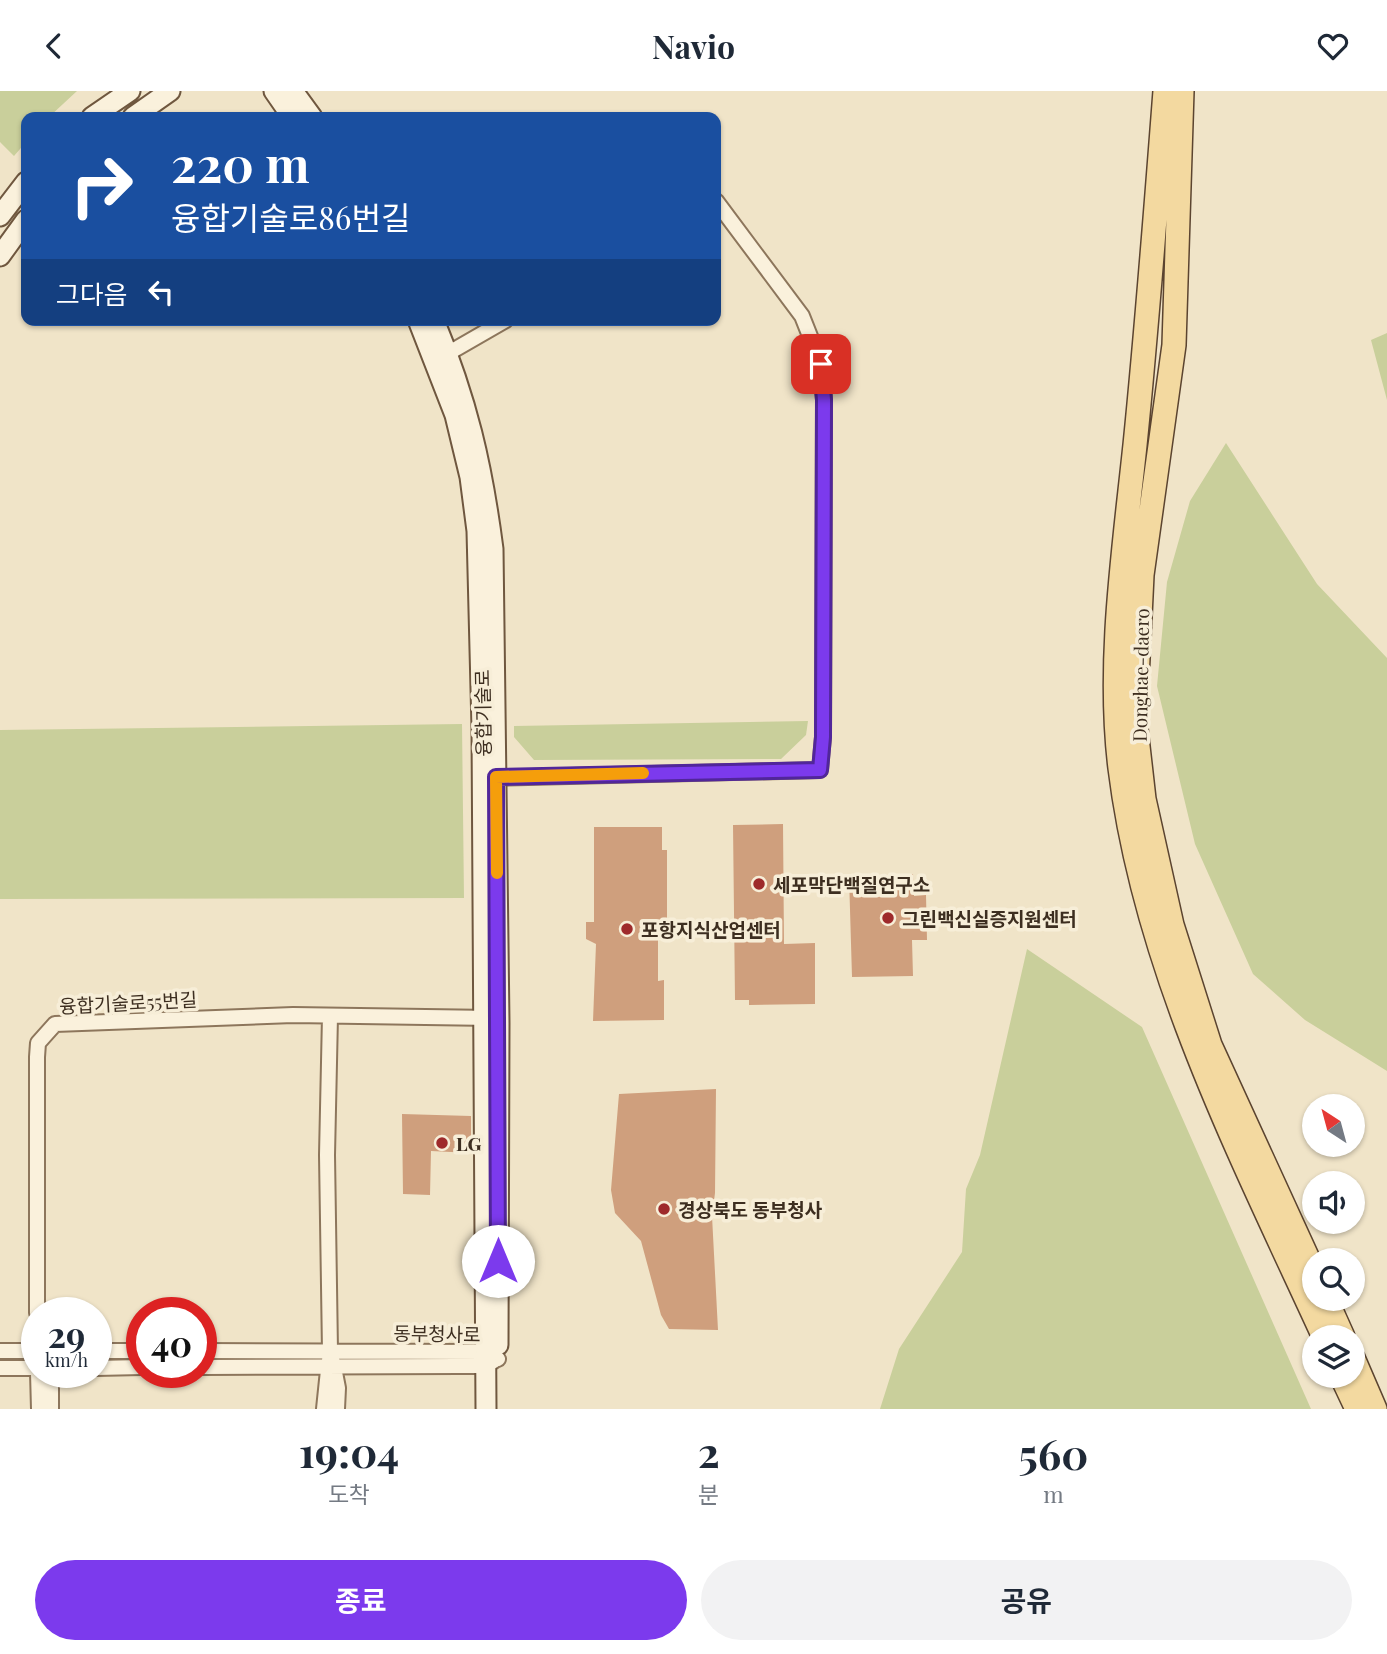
<!DOCTYPE html>
<html lang="ko">
<meta charset="utf-8">
<style>
body{margin:0;font-family:"Playfair Display","Noto Sans KR",serif;background:#f2f2f3;color:#1f2937;height:100vh;display:flex;flex-direction:column;font-size:26px;white-space:nowrap}
*{box-sizing:border-box;margin:0}
p{font-size:23px;color:#747a83}
.icon{flex:none;width:38px;height:38px;fill:none;stroke:currentColor;stroke-width:2;stroke-linecap:round;stroke-linejoin:round}
.map{position:relative;height:1318px;overflow:hidden}
.side{display:flex;flex-direction:column;background:#fff;flex:1}
.side>*{flex:none}
.guide{position:absolute;left:21px;top:21px;width:700px;height:214px;border-radius:14px;box-shadow:0 2px 5px #0004;background:#1a4fa0;color:#fff;overflow:hidden}
.needle{width:46px;rotate:324deg}
.fabs{position:absolute;left:1302px;top:1003px;display:grid;gap:14px}
.fabs a{display:grid;place-items:center;width:63px;height:63px;border-radius:50%;background:#fff;box-shadow:0 2px 5px #0004;font-size:35px}
.speed{position:absolute;left:21px;top:1206px;display:flex;gap:14px;font-size:35px;font-weight:700;text-align:center}
.speed>*{display:grid;place-content:center;width:91px;height:91px;border-radius:50%;background:#fff;box-shadow:0 2px 5px #0004;line-height:1}
.speed small{font-size:18px;font-weight:400}
.speed .limit{border:10px solid #d22;background:#fff;color:#111}
.pin{position:absolute;display:grid;place-items:center;width:60px;height:60px;color:#fff;margin:-30px;border-radius:14px;box-shadow:0 4px 10px #0006}
.me{position:absolute;width:77px;margin:-38px;rotate:0deg;stroke-linejoin:round;filter:drop-shadow(0 0 5px #0008)}
.turn{display:flex;align-items:center;gap:24px;height:147px;padding:0 35px;font-size:32px}
.turn .icon{width:91px;height:91px;stroke-width:2.5}
.turn b{display:block;font-size:49px;line-height:60px}
.then{display:flex;align-items:center;height:66px;padding:0 35px;background:#0003;gap:14px;font-size:26px}
.eta{display:flex;justify-content:space-evenly;align-items:center;height:119px;text-align:center}
.eta b{font-size:42px;font-weight:700;line-height:49px}
.action{display:flex;gap:14px;margin-top:auto;padding:14px 35px}
.action a{flex:1;height:80px;border-radius:42px;background:#7c3aed;color:#fff;font-size:28px;font-weight:700;line-height:80px;text-align:center}
.action a+a{background:#f2f2f3;color:#1f2937}
header{display:flex;justify-content:space-between;align-items:center;height:91px;padding:0 35px;background:#fff;font-size:32px;font-weight:700}
.map>svg:first-child{display:block}
.green{fill:#c9cf9b}
.building{fill:#cf9f7d}
.lines{fill:none;stroke-linecap:round;stroke-linejoin:round}
.street-casing{stroke:#8d765c;stroke-width:18}
.secondary-casing{stroke:#6f573f;stroke-width:23}
.primary-casing{stroke:#5b4430;stroke-width:26}
.street{stroke:#faf1dc;stroke-width:14}
.secondary{stroke:#faf1dc;stroke-width:19}
.primary{stroke:#f3d9a0;stroke-width:23}
.route-casing{stroke:#51269a;stroke-width:18}
.route{stroke:#7c3aed;stroke-width:12}
.slow{stroke:#f59e0b;stroke-width:12}
.poi-dot{fill:#9e2a2b;stroke:#f7eed8;stroke-width:2.5}
.labels{text-anchor:middle;dominant-baseline:central;stroke-width:7;stroke-linejoin:round;paint-order:stroke}
.street-label{font-size:19px;fill:#3d2e20;stroke:#f7eed8}
.poi-label{font-size:19px;font-weight:bold;fill:#3d2e20;stroke:#f7eed8;text-anchor:start}
</style>
<header><svg class="icon" aria-label="back" viewBox="0 0 24 24"><path d="M15 5l-7 7 7 7"/></svg>Navio<svg class="icon" aria-label="heart" viewBox="0 0 24 24"><path d="M12 20l-8-8c-3-5 5-10 8-4 3-6 11-1 8 4z"/></svg></header>
<div class="map">
<svg width="1387" height="1318" viewBox="0 0 1387 1318">
<rect width="100%" height="100%" fill="#f0e4c8"/>
<path class="green" d="M0,0H77L49,26H26V51L14,65L0,51Z
M1387,242V309L1371,249Z
M1226,352L1317,493L1387,567V980L1305,929L1253,883L1195,753L1157,595L1167,491L1190,410Z
M808,630L806,644L781,668L534,669L514,646V635Z
M462,633L464,807L0,808V639Z
M1027,858L1142,936L1311,1318H880L899,1258L962,1161L966,1098L980,1064Z"/>
<path class="building" d="M783,733L784,853L815,852V913L749,914V909H735L733,734Z
M594,736H662V759H667V845H658V890L664,889V929L593,930L596,853L586,848V831H594Z
M913,783L914,805L926,804L927,849H912L913,885L852,886L849,785Z
M716,998L715,1102L712,1125L718,1239L669,1238L661,1224L641,1150L615,1122L611,1099L619,1003Z
M402,1023L471,1025V1062L431,1060L430,1104L403,1103Z"/>
<g class="lines">
<defs>
<path id="street" d="M440,267L506,229
M489,687L820,679L823,646L824,309L821,273L802,225L716,110
M37,1222V966L38,952L55,933L293,924L492,927
M0,1260H37
M96,1260H142
M201,1260L485,1261L498,1268
M333,1271L338,1297L337,1318
M201,1276L458,1275H485L494,1270
M0,1277H37
M96,1277L142,1276
M38,1281L39,1318
M51,1281V1318
M324,1318L330,1260L327,1064L330,925"/>
<path id="secondary" d="M274,0L292,26
M293,0L312,26
M92,26L130,0
M133,26L170,0
M0,125L26,91
M0,165L26,129
M418,229L455,324L470,386L477,440L482,637L486,1318
M434,229C467,309 482,373 493,458L499,932L498,1254"/>
<path id="primary" d="M1165,0C1156,118 1147,236 1135,354C1124,459 1107,572 1120,677C1145,879 1240,1063 1324,1246
M1182,0L1174,254L1142,484L1135,629L1144,708L1172,834L1210,954L1314,1181
M1326,1208L1343,1246
M1353,1267L1375,1318
M1341,1284L1357,1318"/>
</defs>
<use href="#street" class="street-casing"/>
<use href="#secondary" class="secondary-casing"/>
<use href="#primary" class="primary-casing"/>
<use href="#street" class="street"/>
<use href="#secondary" class="secondary"/>
<use href="#primary" class="primary"/>
</g>
<g class="lines">
<defs>
<path id="route" d="M498,1170L496,686L820,679L823,646L824,309L821,273"/>
</defs>
<use href="#route" class="route-casing"/>
<use href="#route" class="route"/>
<path class="slow" d="M497,782L496,686L643,682"/>
</g>
<g class="poi-dot">
<circle cx="759" cy="793" r="7"/>
<circle cx="888" cy="827" r="7"/>
<circle cx="627" cy="838" r="7"/>
<circle cx="442" cy="1052" r="7"/>
<circle cx="664" cy="1118" r="7"/>
</g>
<g class="labels">
<g class="street-label">
<text transform="translate(1140 584) rotate(-89)">Donghae-daero</text>
<text transform="translate(482 622) rotate(-91)">융합기술로</text>
<text transform="translate(128 911) rotate(-3)">융합기술로55번길</text>
<text transform="translate(437 1242) rotate(1)">동부청사로</text>
</g>
<g class="poi-label">
<text x="773" y="793">세포막단백질연구소</text>
<text x="902" y="827">그린백신실증지원센터</text>
<text x="641" y="838">포항지식산업센터</text>
<text x="456" y="1052">LG</text>
<text x="678" y="1118">경상북도 동부청사</text>
</g>
</g>
</svg>
<div class="fabs">
<a><svg class="needle" viewBox="-14 -14 28 28"><path d="M0-13l5 13h-10z" fill="#e53935"/><path d="M0 13l5-13h-10z" fill="#747a83"/></svg></a>
<a><svg class="icon" aria-label="sound" viewBox="0 0 24 24"><path d="M4 9h4l5-4v14l-5-4H4zM17 9q2 3 0 6"/></svg></a>
<a><svg class="icon" aria-label="search" viewBox="0 0 24 24"><circle cx="10" cy="10" r="6"/><path d="M15 15l6 6"/></svg></a>
<a><svg class="icon" aria-label="layers" viewBox="0 0 24 24"><path d="M12 4l9 5-9 5-9-5zM3 14l9 5 9-5"/></svg></a>
</div>
<div class="speed"><div>29<small>km/h</small></div><div class="limit">40</div></div>
<div class="pin" style="left:821px;top:273px;background:#d93025"><svg class="icon" aria-label="arrive" viewBox="0 0 24 24"><path d="M6 21V4h12l-3 4 3 4H6"/></svg></div>
<svg class="me" style="left:498px;top:1170px" viewBox="-20 -20 40 40"><circle r="19" fill="#fff"/><path d="M0-13L10 11 0 6-10 11z" fill="#7c3aed"/></svg>
<div class="guide">
<div class="turn"><svg class="icon" aria-label="right" viewBox="0 0 24 24"><path d="M7 20v-9h11M14 6l5 5-5 5"/></svg><div><b>220 m</b>융합기술로86번길</div></div>
<div class="then">그다음<svg class="icon" aria-label="left" viewBox="0 0 24 24"><path d="M17 20v-9H6M10 6l-5 5 5 5"/></svg></div>
</div>
</div>
<section class="side">
<div class="eta">
<div><b>19:04</b><p>도착</p></div>
<div><b>2</b><p>분</p></div>
<div><b>560</b><p>m</p></div>
</div>
<div class="action"><a>종료</a><a>공유</a></div>
</section>
